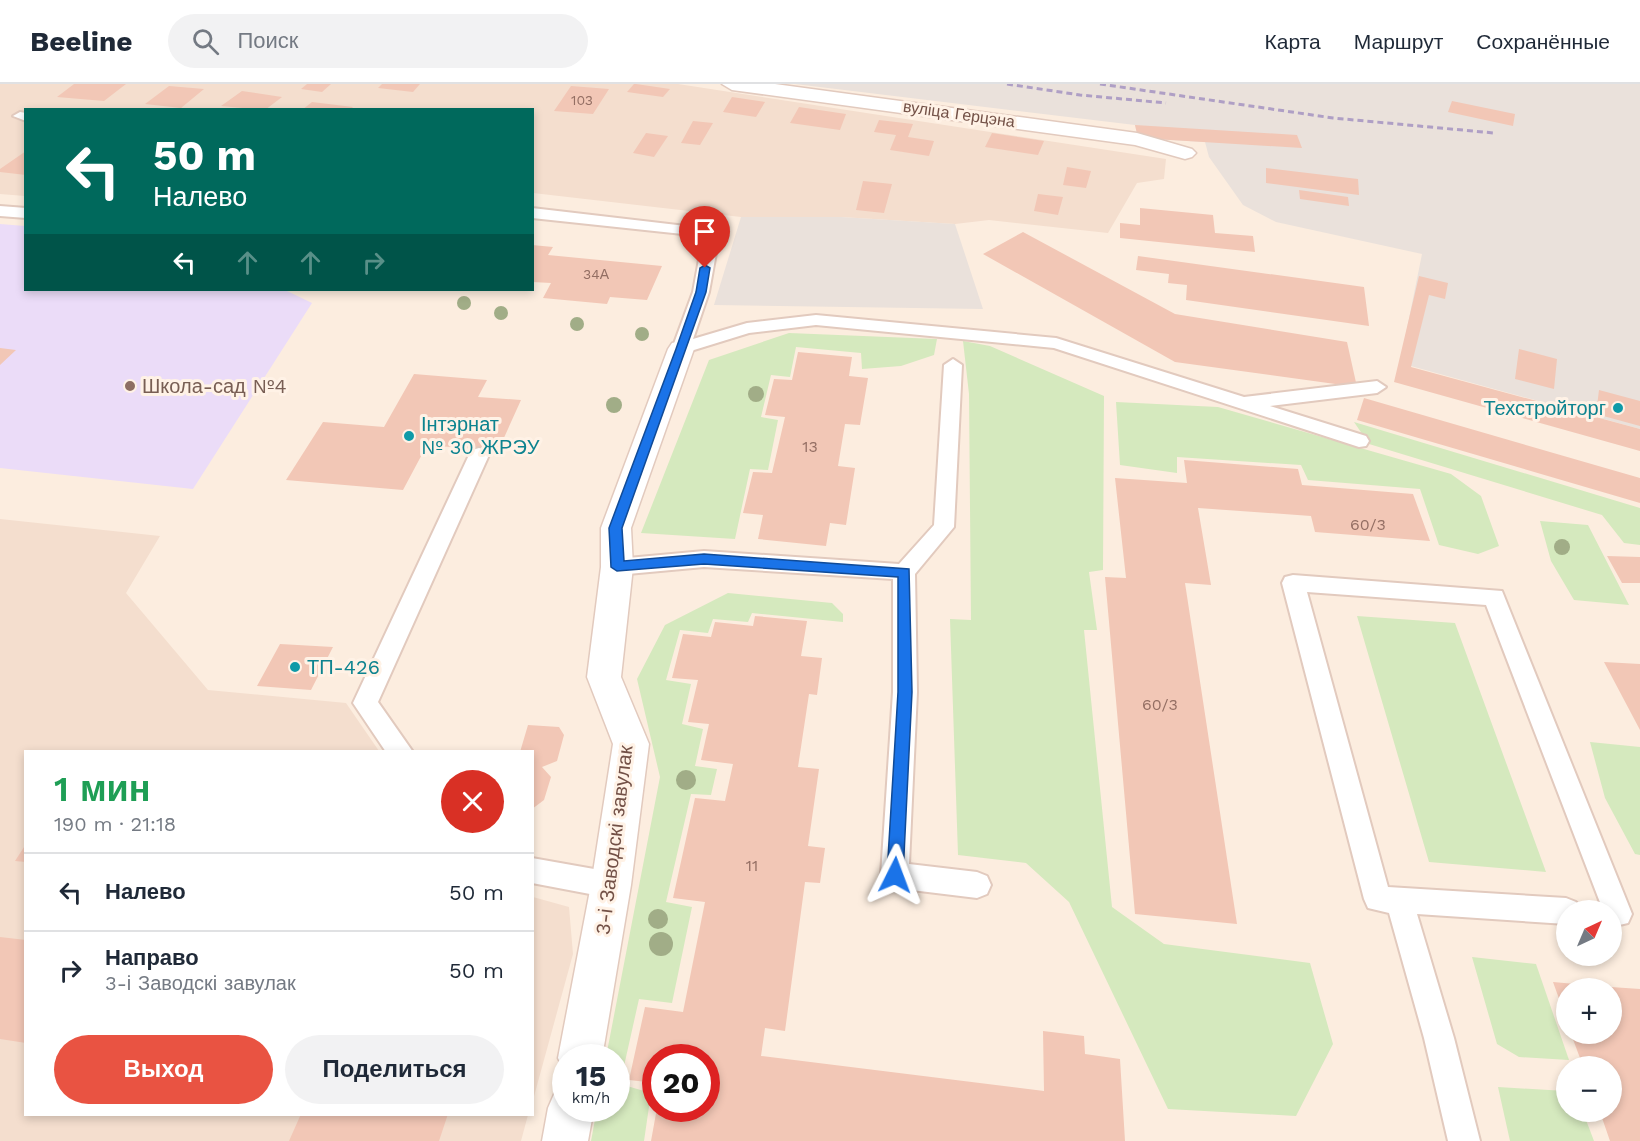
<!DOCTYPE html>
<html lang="ru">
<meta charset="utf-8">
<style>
body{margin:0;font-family:"Work Sans",sans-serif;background:#f2f2f3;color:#1f2937;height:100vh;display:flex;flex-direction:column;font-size:22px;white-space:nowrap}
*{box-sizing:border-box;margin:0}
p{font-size:20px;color:#747a83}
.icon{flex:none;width:33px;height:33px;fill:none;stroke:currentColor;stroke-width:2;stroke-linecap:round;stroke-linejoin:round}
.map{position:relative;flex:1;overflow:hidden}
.sheet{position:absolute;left:24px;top:666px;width:510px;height:366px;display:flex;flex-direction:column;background:#fff;border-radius:0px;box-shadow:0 3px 9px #0003}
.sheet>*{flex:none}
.hud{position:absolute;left:24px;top:24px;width:510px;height:183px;border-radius:0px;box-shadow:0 3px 9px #0003;background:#00695c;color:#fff;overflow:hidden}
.needle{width:39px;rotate:44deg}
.buttons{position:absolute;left:1556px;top:816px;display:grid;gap:12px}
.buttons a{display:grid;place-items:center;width:66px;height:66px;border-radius:50%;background:#fff;box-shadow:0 3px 9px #0003;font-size:30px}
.speed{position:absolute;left:552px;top:960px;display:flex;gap:12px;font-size:30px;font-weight:700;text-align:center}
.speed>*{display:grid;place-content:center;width:78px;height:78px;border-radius:50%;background:#fff;box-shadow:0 3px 9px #0003;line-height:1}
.speed small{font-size:15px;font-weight:400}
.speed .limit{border:9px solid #d22;background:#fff;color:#111}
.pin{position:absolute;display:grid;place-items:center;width:51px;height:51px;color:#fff;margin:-62px -26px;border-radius:50% 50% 50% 0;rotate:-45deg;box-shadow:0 0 6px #0007}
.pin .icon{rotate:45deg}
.me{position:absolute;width:66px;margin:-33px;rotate:3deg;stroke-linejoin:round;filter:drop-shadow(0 0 4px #0008)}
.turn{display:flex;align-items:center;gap:21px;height:126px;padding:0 30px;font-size:27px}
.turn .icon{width:78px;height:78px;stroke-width:2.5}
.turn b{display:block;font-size:42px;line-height:51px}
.lanes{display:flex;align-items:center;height:57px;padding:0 30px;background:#0003;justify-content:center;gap:30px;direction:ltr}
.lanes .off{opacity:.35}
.round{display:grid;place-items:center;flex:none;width:63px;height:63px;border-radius:32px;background:#f2f2f3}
.overview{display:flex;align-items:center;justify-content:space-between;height:102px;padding:0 30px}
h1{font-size:36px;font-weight:600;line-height:45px;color:#1e9e55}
.button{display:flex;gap:12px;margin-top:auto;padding:12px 30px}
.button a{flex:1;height:69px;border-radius:36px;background:#e95342;color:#fff;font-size:24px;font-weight:600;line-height:69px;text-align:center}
.button a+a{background:#f2f2f3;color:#1f2937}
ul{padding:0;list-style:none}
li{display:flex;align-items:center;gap:18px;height:78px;padding:0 30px;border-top:2px solid #e0e1e3}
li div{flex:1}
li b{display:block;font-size:22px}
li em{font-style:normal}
header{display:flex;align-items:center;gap:36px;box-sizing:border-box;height:84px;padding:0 30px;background:#fff;border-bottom:2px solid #e0e1e3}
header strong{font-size:28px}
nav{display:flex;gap:33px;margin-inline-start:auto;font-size:21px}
.search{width:420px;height:54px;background:#f2f2f3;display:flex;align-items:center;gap:15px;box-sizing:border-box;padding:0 21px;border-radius:33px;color:#747a83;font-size:22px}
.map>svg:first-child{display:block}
.residential{fill:#f4dece}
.industrial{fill:#eae1db}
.education{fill:#ebdcf8}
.green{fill:#d5e9be}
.building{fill:#f2c7b6}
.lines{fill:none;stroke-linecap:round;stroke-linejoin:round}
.lane-casing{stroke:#e2cabe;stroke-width:4}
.street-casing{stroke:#e2cabe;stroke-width:3}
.lane{fill:#fff;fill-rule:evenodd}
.street{fill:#fff;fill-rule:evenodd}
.rail{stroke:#af9fc5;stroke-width:3;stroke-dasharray:6 4;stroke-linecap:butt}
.tree{fill:#a1ad87}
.route{fill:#1a73e8;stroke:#114b97;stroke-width:1.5}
.education-dot{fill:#8d6e63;stroke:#fff2e6;stroke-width:2}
.culture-dot{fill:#0f9aa8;stroke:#fff2e6;stroke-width:2}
.labels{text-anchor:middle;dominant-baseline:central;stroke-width:6;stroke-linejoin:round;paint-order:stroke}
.far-number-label{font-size:14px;fill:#936e63}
.far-street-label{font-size:16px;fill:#735147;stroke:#fff2e6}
.number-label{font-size:16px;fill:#936e63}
.education-label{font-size:20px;fill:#785e54;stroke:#fff2e6;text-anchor:start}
.culture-label{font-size:20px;fill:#0d838f;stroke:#fff2e6;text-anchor:start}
.street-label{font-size:20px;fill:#735147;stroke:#fff2e6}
</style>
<header>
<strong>Beeline</strong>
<div class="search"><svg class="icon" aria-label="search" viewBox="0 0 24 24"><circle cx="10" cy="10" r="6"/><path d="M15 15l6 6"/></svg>Поиск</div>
<nav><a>Карта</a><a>Маршрут</a><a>Сохранённые</a></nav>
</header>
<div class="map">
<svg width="1640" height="1057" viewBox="0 0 1640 1057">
<rect width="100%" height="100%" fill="#fceddf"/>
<path class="residential" d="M0,0H678L1166,75L1164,95L1137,99L1108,149L989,136L955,140L841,133H741L533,109L532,26H26L25,112L0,110Z
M0,435L160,452L126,509L208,606L346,619L379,667L26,668V1030L528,1031L521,1057H0Z
M533,813L569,823L573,870L533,1016Z"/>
<path class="industrial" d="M795,0H1640V345L1400,279L1422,170L1276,138L1243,121L1209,73L1205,58L1138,54L1135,41Z
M741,133H841L955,140L983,225L714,221Z"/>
<path class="education" d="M0,140L25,142L26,206H285L312,219L193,405L0,384Z"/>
<path class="green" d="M789,249L937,255L934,271L901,282L862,285L861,269L796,263L790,293L771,291L761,333L778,336L768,386L750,385L735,455L641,449L709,276Z
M963,257L990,262L1104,312L1103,486L1089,488L1097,546H1084L1112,823L1164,860L1310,879L1333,960L1296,1032L1168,1025L1069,818L1026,779L958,771L950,535L971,536L969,310Z
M1116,318L1218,323L1451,390L1481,412L1499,462L1478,470L1439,461L1420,405L1308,396L1301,381L1177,373V389L1120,381Z
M1354,338L1640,424V461L1624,459L1602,431L1369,360Z
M1540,437L1588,441L1629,521L1574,516L1551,477Z
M728,509L832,519L843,530V538L752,529L748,538L713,535L708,549L680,546L666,596L691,600L682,640L703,645L695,682L717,685L711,711L691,710L666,818L692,823L672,919L639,915L620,1000L651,1009L644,1057H591L597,1025L616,1024V974L606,973L660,693L637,595L665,541Z
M1357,532L1455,539L1546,788L1429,778Z
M1590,658L1640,663V771L1635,770L1605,714Z
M1472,873L1536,880L1569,976L1519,973L1497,960Z
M1498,1003L1566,1007V1028H1583L1594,1057H1510Z"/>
<path class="building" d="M74,0H126L104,17L57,13Z
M307,0H331L322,8L301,5Z
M382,0H420L413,8L378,4Z
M634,0H636L670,5L663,13L627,8Z
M169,2L204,5L181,24L145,20Z
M571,2L609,5L593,30L554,27Z
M242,7L282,13L265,26L221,22Z
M732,13L765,18L756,33L723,28Z
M1452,17L1515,30L1513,42L1448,28Z
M312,18L353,23L350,26H302Z
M799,23L846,30L840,46L790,39Z
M879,36L913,40L908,53L934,57L929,72L890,66L896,51L874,48Z
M693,37L713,39L700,61L681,59Z
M1135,41L1297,51L1302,64L1138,54Z
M646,49L668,52L654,73L633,69Z
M992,49L1044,57L1038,71L985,63Z
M26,67V91L0,88V85Z
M1067,83L1091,87L1086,104L1063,101Z
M1266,84L1358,95L1359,111L1266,99Z
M863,97L892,100L884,129L856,126Z
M1299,106L1348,113L1349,122L1300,115Z
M1038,110L1063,113L1058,131L1034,127Z
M1140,124L1213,131L1215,149L1253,152L1255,168L1120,154V139L1140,141Z
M1023,148L1175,230L1347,258L1357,303L1175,278L983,170Z
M532,161L553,163L548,171L662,182L647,216L610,213L607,220L543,214L551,199L532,198Z
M1138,172L1364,203L1369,242L1186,216L1187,201L1168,199L1169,190L1136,186Z
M1419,192L1448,199L1445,215L1429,211L1411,283L1640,345V367L1394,298Z
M0,264L16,266L0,281Z
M1519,265L1557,275L1554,305L1515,295Z
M798,268L852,273L849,292L868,294L860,341L845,340L838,382L855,384L846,441L830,439L826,462L758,455L763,431L743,429L753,388L772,389L785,333L765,331L774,295L792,296Z
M414,290L487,296L478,313L521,316L498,367L427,361L403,406L286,396L323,338L384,343Z
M1599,306L1640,317V342L1596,330Z
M1364,314L1640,394V419L1357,336Z
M1184,376L1298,385L1302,401L1413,410L1430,457L1315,448L1311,432L1198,424L1211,501L1185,499L1237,840L1135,830L1105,493L1126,494L1115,394L1187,399Z
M1607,472L1640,473V499H1622Z
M755,532L807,537L801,572L822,574L817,611L809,610L798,683L819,685L808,762L825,764L820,799L805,798L785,947L765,944L761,972L1044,1007L1043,947L1084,952L1085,970L1120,975L1125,1057H651L657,1024H706V974H656V999L629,996L645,923L683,928L705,818L673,814L695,714L725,717L733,680L701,676L709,640L688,638L698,596L672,594L683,550L711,553L715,538L753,542Z
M280,560L333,563L311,606L257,602Z
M1604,578L1640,580V646Z
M528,641L559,643L564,651L557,677L542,683L551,693L544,716L532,725V668H520Z
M26,760V778L15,777Z
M0,853L26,856V959L0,955Z
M1553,898L1609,903V904H1566V934Z
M1611,903L1640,905V1057H1610L1600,1028H1611V982H1583L1571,950H1611Z
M301,1030H448L439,1057H289Z"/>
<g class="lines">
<defs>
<path id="lane" d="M20,28L26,29V37L13,32Z
M0,122L26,124V134L0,132Z
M532,124L703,144L718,158L709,208L693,255L747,239L816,231L1056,254L1244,313L1377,297L1386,303L1377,309L1270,322L1366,352L1369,357L1366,362L1359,363L1054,264L816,241L749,249L681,270L672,265L693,208L702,159L692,151L532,134Z
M953,275L962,281L954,443L915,490L917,608L909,780L977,788L987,792L991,801L987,810L977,814L895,804L885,800L881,791L893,608V495L704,483L617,491L609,489L606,483L609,477L617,475L704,467L899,480L934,441L944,281Z
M479,364L486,366L489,371L378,618L413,668H386L353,619L469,371L472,366Z
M1293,491L1502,507L1632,830L1628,839L1611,843V826H1599L1601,821L1486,521L1307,508L1388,803L1566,814L1576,818L1580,826H1566V840L1417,830L1454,954L1480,1057H1448L1424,954L1389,829L1368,824L1364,815L1282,499L1285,493Z
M532,774L611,788L621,792L625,801L621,810L611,814L532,799Z"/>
<path id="street" d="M722,0H775L1137,49L1192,65L1196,69L1192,73L1185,75L1135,61L732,6Z
M681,257L690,259L694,265L631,444L633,483L621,593L649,660L631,801L602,974H566V990L558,974L591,801L613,660L587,593L601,483V444L668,265L672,259Z
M566,1003V1024H594L588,1057H542L548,1024L555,1008Z"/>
</defs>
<use href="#lane" class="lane-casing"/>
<use href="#street" class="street-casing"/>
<use href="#lane" class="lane"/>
<use href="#street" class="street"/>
<path class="rail" d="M1007,0L1080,11L1166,19
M1100,0L1333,34L1494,49"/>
</g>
<g class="tree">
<circle cx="464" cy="219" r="7"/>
<circle cx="501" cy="229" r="7"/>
<circle cx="577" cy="240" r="7"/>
<circle cx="642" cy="250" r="7"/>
<circle cx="756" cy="310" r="8"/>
<circle cx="614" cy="321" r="8"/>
<circle cx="1562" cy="463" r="8"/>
<circle cx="686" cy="696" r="10"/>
<circle cx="658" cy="835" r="10"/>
<circle cx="661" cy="860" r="12"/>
</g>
<path class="route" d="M705,181L710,184L706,208L622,444L624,477L704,470L909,485L912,608L903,791L901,796L895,799L889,796L887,791L898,608V493L704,480L617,487L611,483L609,444L676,265L696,208L700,184Z"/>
<circle class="education-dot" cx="130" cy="302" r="6"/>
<g class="culture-dot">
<circle cx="1618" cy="324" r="6"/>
<circle cx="409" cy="352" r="6"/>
<circle cx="295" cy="583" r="6"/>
</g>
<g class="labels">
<g class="far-number-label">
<text x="582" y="16">103</text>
<text x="596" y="190">34А</text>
</g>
<g class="far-street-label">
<text transform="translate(959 30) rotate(8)">вуліца Герцэна</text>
</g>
<g class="number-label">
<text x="810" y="362">13</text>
<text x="1368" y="440">60/3</text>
<text x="1160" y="620">60/3</text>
<text x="752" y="781">11</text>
</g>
<g class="education-label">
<text x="142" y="302">Школа-сад №4</text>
</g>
<g class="culture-label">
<text x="1606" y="324" text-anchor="end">Техстройторг</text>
<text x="421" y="340">Інтэрнат<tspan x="421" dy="23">№ 30 ЖРЭУ</tspan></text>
<text x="307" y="583">ТП-426</text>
</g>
<g class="street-label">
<text transform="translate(614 756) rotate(-83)">3-і Заводскі завулак</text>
</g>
</g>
</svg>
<div class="buttons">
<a><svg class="needle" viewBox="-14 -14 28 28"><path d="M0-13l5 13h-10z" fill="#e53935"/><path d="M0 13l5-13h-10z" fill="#747a83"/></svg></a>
<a>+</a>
<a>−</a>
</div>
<div class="speed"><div>15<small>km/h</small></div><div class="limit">20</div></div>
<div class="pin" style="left:705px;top:184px;background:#d93025"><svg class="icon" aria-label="arrive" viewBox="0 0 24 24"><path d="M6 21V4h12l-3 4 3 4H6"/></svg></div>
<svg class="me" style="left:895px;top:791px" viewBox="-20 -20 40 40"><path d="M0-17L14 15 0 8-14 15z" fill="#1a73e8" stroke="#fff" stroke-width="4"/></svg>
<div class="hud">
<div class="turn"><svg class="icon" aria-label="left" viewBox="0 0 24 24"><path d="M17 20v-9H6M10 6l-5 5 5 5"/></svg><div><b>50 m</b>Налево</div></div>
<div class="lanes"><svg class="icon" aria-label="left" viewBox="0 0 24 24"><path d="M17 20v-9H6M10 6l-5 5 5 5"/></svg><svg class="icon off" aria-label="ahead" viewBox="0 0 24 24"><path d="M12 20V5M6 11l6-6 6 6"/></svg><svg class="icon off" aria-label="ahead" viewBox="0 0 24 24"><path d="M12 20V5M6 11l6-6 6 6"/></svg><svg class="icon off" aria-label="right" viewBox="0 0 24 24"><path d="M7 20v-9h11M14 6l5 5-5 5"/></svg></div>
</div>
<section class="sheet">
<div class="overview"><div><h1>1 мин</h1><p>190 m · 21:18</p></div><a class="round" style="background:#d93025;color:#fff"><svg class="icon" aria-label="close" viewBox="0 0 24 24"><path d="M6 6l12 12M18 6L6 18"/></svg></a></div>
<ul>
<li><svg class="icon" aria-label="left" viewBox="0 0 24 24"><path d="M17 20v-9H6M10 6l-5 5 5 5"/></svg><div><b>Налево</b></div><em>50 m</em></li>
<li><svg class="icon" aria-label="right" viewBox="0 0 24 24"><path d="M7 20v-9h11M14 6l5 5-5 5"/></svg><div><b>Направо</b><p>3-і Заводскі завулак</p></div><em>50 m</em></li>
</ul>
<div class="button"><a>Выход</a><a>Поделиться</a></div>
</section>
</div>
